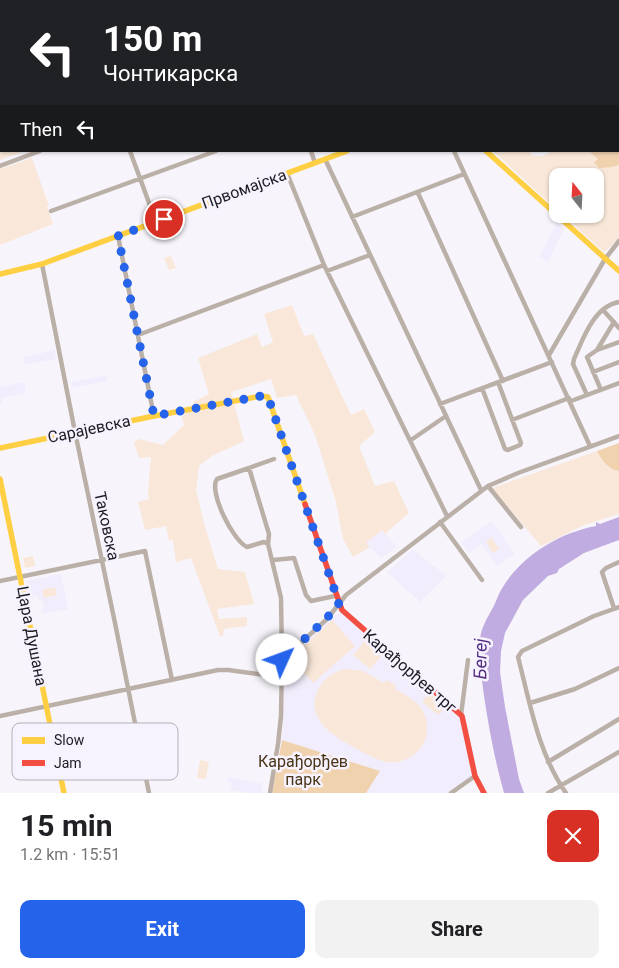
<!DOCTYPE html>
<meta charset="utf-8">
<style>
body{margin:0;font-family:Roboto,sans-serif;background:#f2f2f2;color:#202124;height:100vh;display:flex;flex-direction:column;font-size:19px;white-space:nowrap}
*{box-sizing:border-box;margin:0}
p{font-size:16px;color:#757577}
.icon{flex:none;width:28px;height:28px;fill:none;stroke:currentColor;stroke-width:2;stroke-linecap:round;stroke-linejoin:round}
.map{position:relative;height:793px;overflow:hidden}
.drawer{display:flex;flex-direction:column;background:#fff;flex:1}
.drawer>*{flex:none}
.guide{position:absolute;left:0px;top:0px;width:620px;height:152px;box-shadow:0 1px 4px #0004;background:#202124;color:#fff;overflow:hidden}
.needle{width:32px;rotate:342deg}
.fabs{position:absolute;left:549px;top:168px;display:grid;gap:10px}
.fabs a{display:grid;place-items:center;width:55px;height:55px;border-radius:10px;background:#fff;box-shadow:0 1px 4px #0004;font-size:25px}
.pin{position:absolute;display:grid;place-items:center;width:42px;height:42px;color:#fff;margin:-21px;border:2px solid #fff;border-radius:50%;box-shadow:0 1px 5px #0007}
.me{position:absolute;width:55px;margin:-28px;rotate:47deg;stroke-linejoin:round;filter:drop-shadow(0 0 4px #0008)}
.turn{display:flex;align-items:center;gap:18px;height:105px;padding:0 20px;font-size:22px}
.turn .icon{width:65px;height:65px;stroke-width:2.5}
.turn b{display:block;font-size:35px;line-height:42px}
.then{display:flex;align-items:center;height:48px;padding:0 20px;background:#0003;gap:10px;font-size:19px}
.round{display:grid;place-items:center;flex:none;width:52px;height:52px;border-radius:10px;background:#f2f2f2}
.overview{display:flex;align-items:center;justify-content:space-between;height:85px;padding:0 20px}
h1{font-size:30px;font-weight:700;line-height:38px}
.cta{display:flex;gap:10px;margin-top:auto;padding:10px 20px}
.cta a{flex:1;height:58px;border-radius:10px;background:#2563eb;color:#fff;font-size:20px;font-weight:700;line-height:58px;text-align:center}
.cta a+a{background:#f2f2f2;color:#202124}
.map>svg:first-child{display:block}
.built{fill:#f2edfc}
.green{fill:#f9e8d9}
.forest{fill:#f0d2af}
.water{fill:#c0ace0}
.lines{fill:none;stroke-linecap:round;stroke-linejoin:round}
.street{stroke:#bbb0a7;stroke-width:4.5}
.slow{stroke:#ffcf43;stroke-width:5.5}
.jam{stroke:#f24e42;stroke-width:5.5}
.route{stroke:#2563eb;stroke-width:9;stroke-dasharray:0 16.2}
.labels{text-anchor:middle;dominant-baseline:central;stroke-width:5;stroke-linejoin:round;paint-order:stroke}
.street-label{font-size:16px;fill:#1d1a21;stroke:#f6f2fe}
.park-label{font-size:16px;fill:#493315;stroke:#f6f2fe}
.water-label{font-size:18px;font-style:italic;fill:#542e82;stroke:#f6f2fe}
.key{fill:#f6f2fe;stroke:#b5b1bc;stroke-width:1}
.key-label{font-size:14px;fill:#1d1a21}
</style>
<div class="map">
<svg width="619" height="793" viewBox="0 0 619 793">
<rect width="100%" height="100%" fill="#f7f5fb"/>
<path class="built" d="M557,222L564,229L548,262L539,257Z
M55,350L56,359L25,365L23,357Z
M106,375L107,381L72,388L71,382Z
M24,382L26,393L1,398L2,403H0V387Z
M492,521L515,554L497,566L481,544L469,553L461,542Z
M382,530L397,547L381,558L365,543Z
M413,549L446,576L420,602L387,572Z
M61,574L68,609L42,614L41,610L44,609L42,600L39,601L38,596L30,598L26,581Z
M342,612L467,723L478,775L452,793H366L380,771L282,740L285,659L333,617Z
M228,777L263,784L261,793H249L231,790L232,783L227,782Z"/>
<path class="green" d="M0,109H1V151H25L0,160Z
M493,151H528L533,156H543L552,151H589L612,167L619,165V239L604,252L562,214H595V176H558L557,210Z
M32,158L49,206L47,207L53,224L0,245V169Z
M171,256L176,268L169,270L164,258Z
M292,305L304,336L313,334L351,415L364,409L375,432L359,446L375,486L394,481L409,513L385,534L382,530L366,543L370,547L353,557L343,539L336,502L315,435L296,395L277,398L271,379L231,392L244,441L212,456L199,466L196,490L204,523L218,569L245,572L254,604L217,609L219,619L247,617V626L224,629L223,636H220L191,558L176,562L173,540L169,541L166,526L145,530L138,502L149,499L148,491L151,457L139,458L134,442L139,439L163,445L184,425L182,417L195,401L209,394L198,358L257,334L262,347L273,342L264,314Z
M597,451L608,467L619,471V514L584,525L541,546L492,488Z
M492,538L499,549L493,553L486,542Z
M33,556L35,566L25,568L23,558Z
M55,587L57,595L44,598L42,590Z
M332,620L355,646L313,683L290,658Z
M365,641L382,655L370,669L353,655Z
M346,669L363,671L384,683L386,680L396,685L395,689C411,698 427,706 427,727C428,748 408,765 387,762C376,760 365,753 355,748C333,736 303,718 319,688C325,677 335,671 346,669Z
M429,693L445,707L438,715L422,702Z
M200,760L209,762L206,779L197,778Z"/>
<path class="forest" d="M619,102V165L612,167L599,168L594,162L598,159L589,151H619Z
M619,443V471C607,469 603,461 597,451Z
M282,740L380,771L366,793H272Z"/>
<path class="water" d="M619,517V540L584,553L559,569L557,573L548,576L523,600L505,633L501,651L500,672L505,707L519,779L524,793H504C495,761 489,729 484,696C482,677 477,658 480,639C481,629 486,620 491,611C495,605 497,597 501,590C520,557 558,533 596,526V522L600,524Z"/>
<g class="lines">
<path class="street" d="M75,0L76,1
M323,0V1
M438,0V1
M525,0V1
M119,1L123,0
M228,1L232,0
M339,1L343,0
M540,1L542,0
M0,45L1,44
M0,86L1,85
M130,151L156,222
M311,151L315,163
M454,151L590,446
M325,159L481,490
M0,166L40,151
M287,173L324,265L447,516
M418,193L503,381
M51,211L216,151
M352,217L464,174
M118,236L154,416
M42,264L75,432L115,623L149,793
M327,271L370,255
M603,310L619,328
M138,335L324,265
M597,350L614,322
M549,355L605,259L619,241
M593,372L619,362
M482,388L505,449L508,450L520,445L521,443L498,382
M601,390L587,357L597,350L619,342
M587,395L573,364L574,359C583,339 594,306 619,302
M571,401L619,383
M440,404L552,362
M512,420L569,398
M411,440L446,416
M249,468L274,459
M488,486L521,527
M440,522L482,580
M268,544L264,542L247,547C233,541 208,491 217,479L249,468L269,534L268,544L281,598L282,660L281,716L278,744L270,793
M273,560L294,558L306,595L311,601L335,596
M0,581L145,551L172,680
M614,608L602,572L606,568L619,562
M282,660L327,619L346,595L488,486L518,473L619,436
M530,703L575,689L619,668
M461,715L468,660
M0,716L218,670H228L281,677
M548,762L619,719
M451,793L475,776
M548,793L619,752
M566,793C538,753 530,703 518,657L522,651L594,616L619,607"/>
<path class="slow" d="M486,151L619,271
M0,274L42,264L347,151
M0,448L154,416L261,396L268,397L305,504
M0,479L64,793"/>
<path class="jam" d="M305,504L342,610L462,716L475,776L484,793"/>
</g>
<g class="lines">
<path class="route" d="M164,219L118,236L154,416L261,396L268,397L339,603L327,618L282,660"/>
</g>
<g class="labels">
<g class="street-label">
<text transform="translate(244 189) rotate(-20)">Првомајска</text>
<text transform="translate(89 429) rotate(-12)">Сарајевска</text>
<text transform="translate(107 526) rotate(78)">Таковска</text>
<text transform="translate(32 636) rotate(79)">Цара Душана</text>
<text transform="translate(410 671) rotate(41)">Карађорђев трг</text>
</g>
<g class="park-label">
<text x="303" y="761">Карађорђев<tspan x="303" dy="18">парк</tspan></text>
</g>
<g class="water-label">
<text transform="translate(480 659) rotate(-89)">Бегеј</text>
</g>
</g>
<rect x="12" y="723" width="166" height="57" rx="8" class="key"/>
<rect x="22" y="737" width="23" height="7" fill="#ffcf43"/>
<rect x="22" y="760" width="23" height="6" fill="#f24e42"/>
<g class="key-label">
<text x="54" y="745">Slow</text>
<text x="54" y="768">Jam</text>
</g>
</svg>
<div class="fabs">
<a><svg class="needle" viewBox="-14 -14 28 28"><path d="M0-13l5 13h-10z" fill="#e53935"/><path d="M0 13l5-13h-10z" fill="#757577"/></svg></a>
</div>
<div class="pin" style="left:164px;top:219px;background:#d93025"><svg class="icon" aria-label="arrive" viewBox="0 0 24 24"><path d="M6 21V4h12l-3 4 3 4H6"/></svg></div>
<svg class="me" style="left:282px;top:660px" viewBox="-20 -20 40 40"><circle r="19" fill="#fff"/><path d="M0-13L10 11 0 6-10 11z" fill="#2563eb"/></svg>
<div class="guide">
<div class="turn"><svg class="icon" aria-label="left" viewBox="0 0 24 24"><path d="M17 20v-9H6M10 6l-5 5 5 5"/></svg><div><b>150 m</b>Чонтикарска</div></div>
<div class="then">Then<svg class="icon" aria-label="left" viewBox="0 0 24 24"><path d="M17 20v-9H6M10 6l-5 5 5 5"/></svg></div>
</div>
</div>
<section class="drawer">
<div class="overview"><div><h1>15 min</h1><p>1.2 km · 15:51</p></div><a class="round" style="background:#d93025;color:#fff"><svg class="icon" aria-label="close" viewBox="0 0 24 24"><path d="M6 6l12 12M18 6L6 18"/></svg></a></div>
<div class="cta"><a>Exit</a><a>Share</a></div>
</section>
